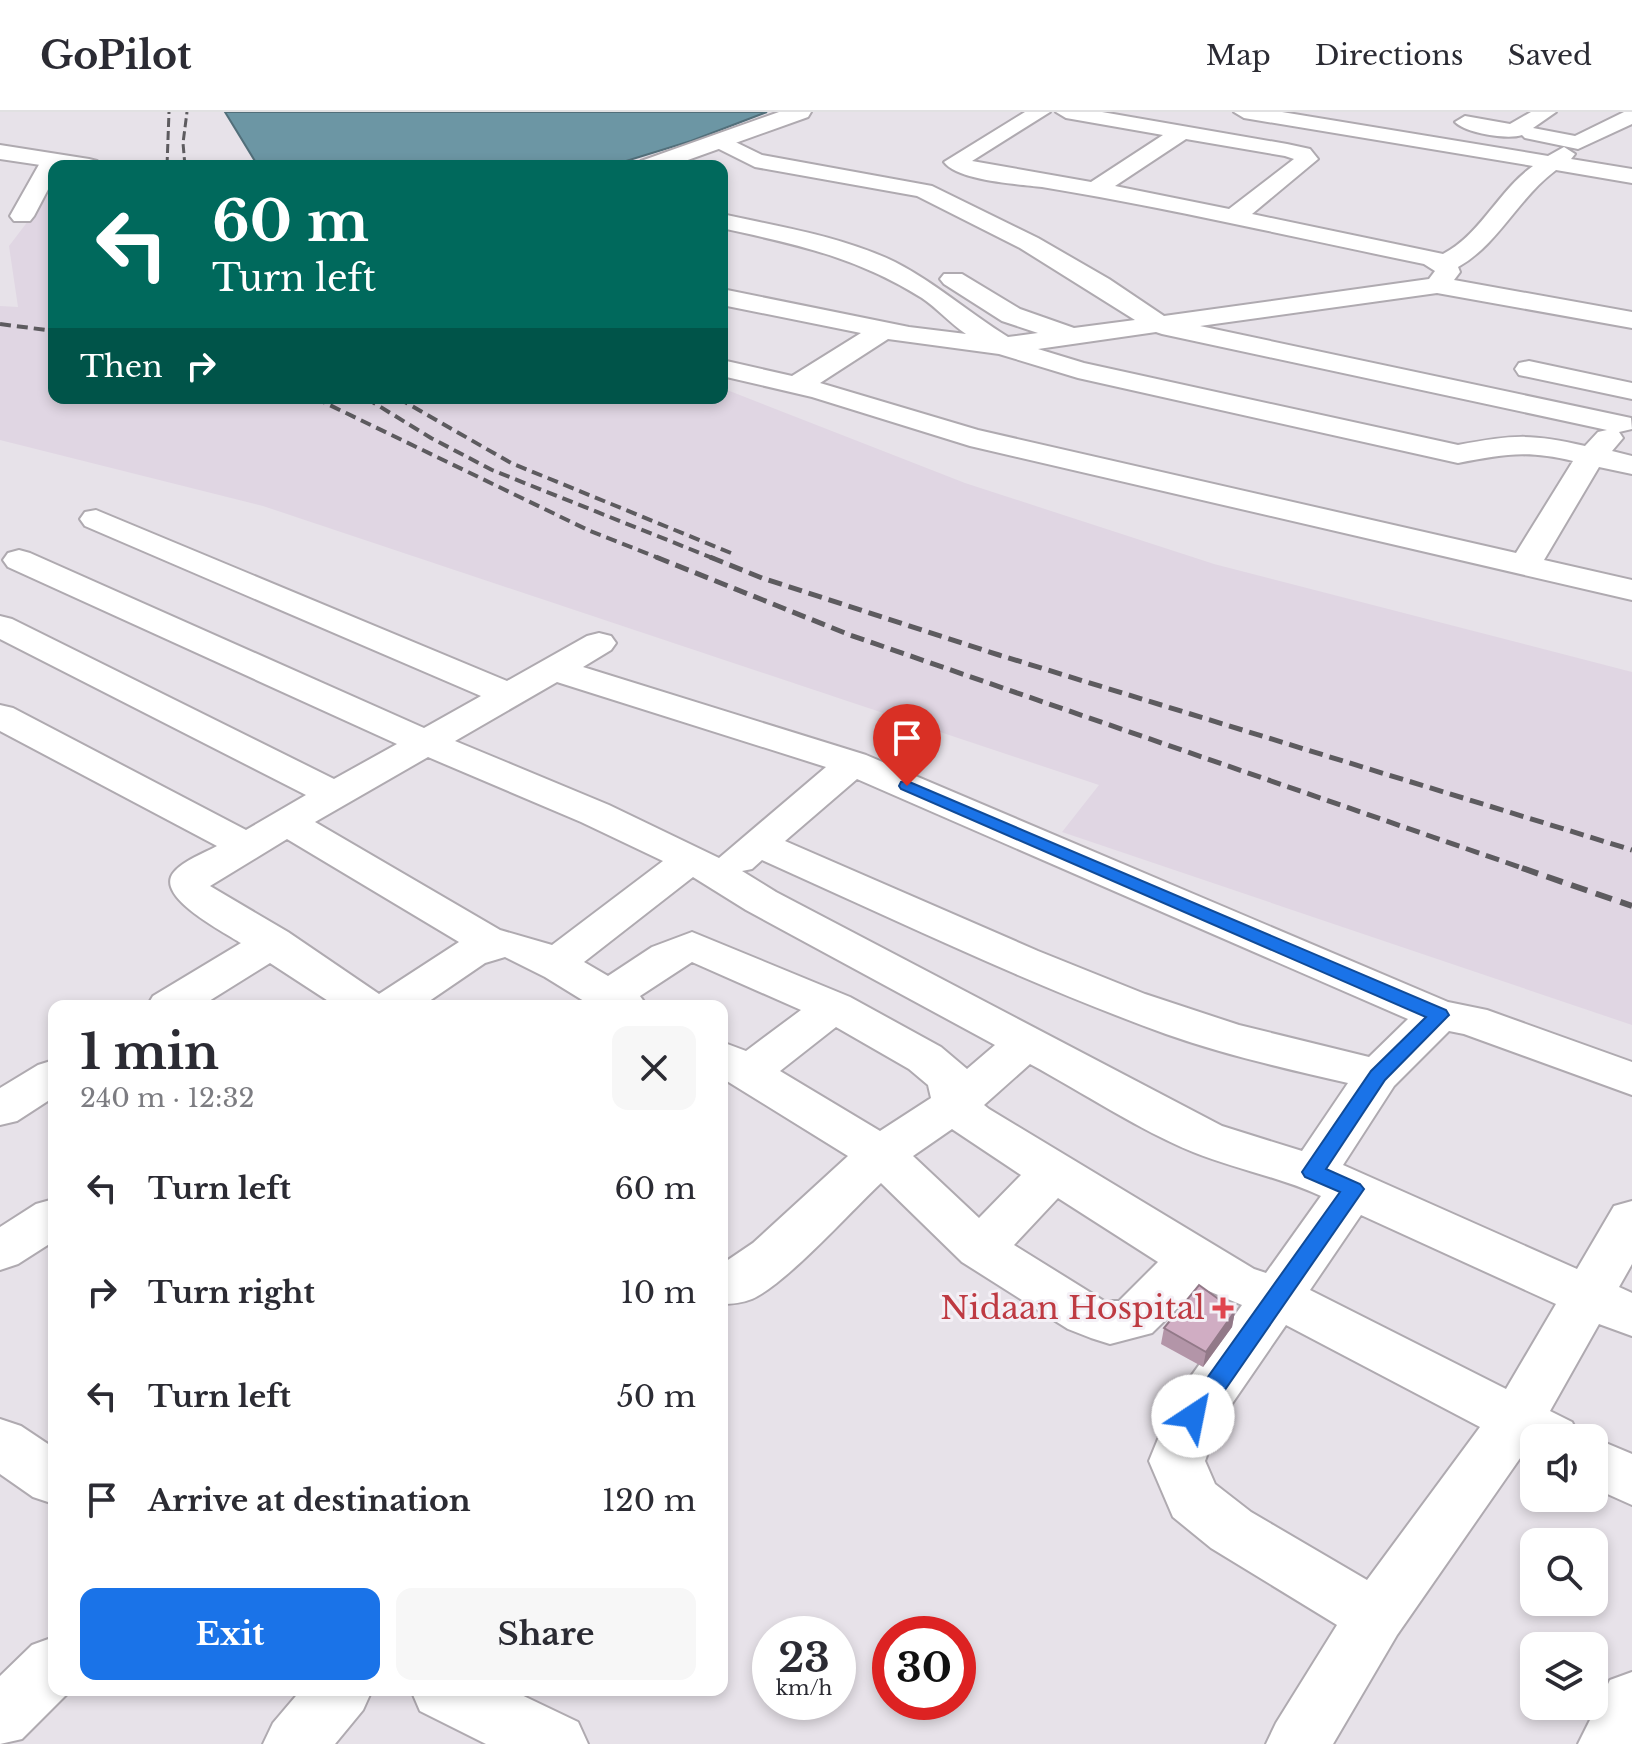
<!DOCTYPE html>
<meta charset="utf-8">
<style>
body{margin:0;font-family:"Libre Baskerville",serif;background:#f7f7f7;color:#2b2b33;height:100vh;display:flex;flex-direction:column;font-size:30px;white-space:nowrap}
*{box-sizing:border-box;margin:0}
p{font-size:26px;color:#7c7c81}
.icon{flex:none;width:44px;height:44px;fill:none;stroke:currentColor;stroke-width:2;stroke-linecap:round;stroke-linejoin:round}
.map{position:relative;flex:1;overflow:hidden}
.drawer{position:absolute;left:48px;top:888px;width:680px;height:696px;display:flex;flex-direction:column;background:#fff;border-radius:16px;box-shadow:0 4px 12px #0003}
.drawer>*{flex:none}
.hud{position:absolute;left:48px;top:48px;width:680px;height:244px;border-radius:16px;box-shadow:0 4px 12px #0003;background:#00695c;color:#fff;overflow:hidden}
.buttons{position:absolute;left:1520px;top:1312px;display:grid;gap:16px}
.buttons a{display:grid;place-items:center;width:88px;height:88px;border-radius:16px;background:#fff;box-shadow:0 4px 12px #0003;font-size:40px}
.speed{position:absolute;left:752px;top:1504px;display:flex;gap:16px;font-size:40px;font-weight:700;text-align:center}
.speed>*{display:grid;place-content:center;width:104px;height:104px;border-radius:50%;background:#fff;box-shadow:0 4px 12px #0003;line-height:1}
.speed small{font-size:20px;font-weight:400}
.speed .limit{border:12px solid #d22;background:#fff;color:#111}
.pin{position:absolute;display:grid;place-items:center;width:68px;height:68px;color:#fff;margin:-82px -34px;border-radius:50% 50% 50% 0;rotate:-45deg;box-shadow:0 0 8px #0007}
.pin .icon{rotate:45deg}
.me{position:absolute;width:88px;margin:-44px;rotate:34deg;stroke-linejoin:round;filter:drop-shadow(0 0 6px #0008)}
.turn{display:flex;align-items:center;gap:28px;height:168px;padding:0 32px;font-size:36px}
.turn .icon{width:104px;height:104px;stroke-width:2.5}
.turn b{display:block;font-size:56px;line-height:68px}
.then{display:flex;align-items:center;height:76px;padding:0 32px;background:#0003;gap:16px;font-size:30px}
.round{display:grid;place-items:center;flex:none;width:84px;height:84px;border-radius:16px;background:#f7f7f7}
.summary{display:flex;align-items:center;justify-content:space-between;height:136px;padding:0 32px}
h1{font-size:48px;font-weight:800;line-height:60px}
.action{display:flex;gap:16px;margin-top:auto;padding:16px 32px}
.action a{flex:1;height:92px;border-radius:16px;background:#1a73e8;color:#fff;font-size:32px;font-weight:800;line-height:92px;text-align:center}
.action a+a{background:#f7f7f7;color:#2b2b33}
ul{padding:0;list-style:none}
li{display:flex;align-items:center;gap:24px;height:104px;padding:0 32px}
li div{flex:1}
li b{display:block;font-size:30px}
li em{font-style:normal}
header{display:flex;align-items:center;gap:48px;box-sizing:border-box;height:112px;padding:0 40px;background:#fff;border-bottom:2px solid #e1e1e2}
header strong{font-size:38px}
nav{display:flex;gap:44px;margin-inline-start:auto;font-size:28px}
.map>svg:first-child{display:block}
.built{fill:#e0d6e3}
.water{fill:#6c96a4;stroke:#526f7a;stroke-width:2}
.lines{fill:none;stroke-linecap:round;stroke-linejoin:round}
.street-casing{stroke:#afaab0;stroke-width:4}
.secondary-casing{stroke:#afaab0;stroke-width:4}
.street{fill:#fff;fill-rule:evenodd}
.secondary{fill:#fff;fill-rule:evenodd}
.rail-far3{stroke:#5d5b5f;stroke-width:3;stroke-dasharray:9 4;stroke-linecap:butt}
.rail-far2{stroke:#5d5b5f;stroke-width:4;stroke-dasharray:11 6;stroke-linecap:butt}
.rail-far1{stroke:#5d5b5f;stroke-width:5;stroke-dasharray:14 7;stroke-linecap:butt}
.rail{stroke:#5d5b5f;stroke-width:6;stroke-dasharray:17 9;stroke-linecap:butt}
.wall{fill:#b395a8}
.shaded-wall{fill:#927988}
.building{fill:#d0adc3;stroke:#927988;stroke-width:2}
.route{fill:#1a73e8;stroke:#114b97;stroke-width:2}
.health-dot{fill:#e0444e;stroke:#f4f0f6;stroke-width:3}
.labels{text-anchor:middle;dominant-baseline:central;stroke-width:6;stroke-linejoin:round;paint-order:stroke}
.near-health-label{font-size:32px;fill:#be3a42;stroke:#f4f0f6;text-anchor:end}
</style>
<header>
<strong>GoPilot</strong>
<nav><a>Map</a><a>Directions</a><a>Saved</a></nav>
</header>
<div class="map">
<svg width="1632" height="1632" viewBox="0 0 1632 1632">
<rect width="100%" height="100%" fill="#e7e2e9"/>
<path class="built" d="M54,75V286H722V276L965,371L1214,452L1632,560V913L1062,720L1099,673L263,394L0,328V194L18,195L9,134Z"/>
<path class="water" d="M225,0H767L691,29L610,54H258Z"/>
<g class="lines">
<defs>
<path id="street" d="M1025,0H1050L972,49L1091,70L1163,23L1066,6L1056,0H1102L1287,32L1310,37L1318,47L1252,102L1443,142C1481,122 1498,79 1533,54L1244,6L1234,0H1282L1548,44L1564,35L1575,42L1571,47L1632,57V71L1556,58C1517,87 1499,132 1458,155L1460,160L1454,168L1632,200V216L1437,181L1200,214L1631,306L1632,317L1619,320L1623,326L1612,339L1632,344V362L1599,355L1544,448L1632,468V488L970,334L812,285L722,264V248L792,264L861,221L722,193V177L909,215L966,222C950,211 937,196 922,186C854,144 798,133 722,116V102C780,115 841,124 895,150C936,171 969,201 1008,225L1038,221L1002,209L944,172L940,167L944,162H962L1020,197L1074,216L1135,208L1020,136L917,84L755,55L715,35L712,30L715,25L723,24L762,43L932,74L1038,126L1109,167L1164,204L1429,167L1435,159L1424,152C1297,126 1170,96 1042,75C1019,72 958,69 944,50ZM1186,27L1285,44L1294,47L1229,97L1115,74ZM1156,220L1162,222L1607,318L1598,320L1585,334C1530,321 1512,323 1458,333L1084,251L1038,237ZM888,227L999,242L1078,266L1458,351C1504,342 1527,338 1573,349L1516,441L978,318L820,271Z
M1531,0H1556L1533,16L1575,24L1624,0H1632V12L1578,37L1525,26L1522,23C1507,28 1466,21 1455,10L1465,4L1510,12Z
M52,42L63,49L60,54H54V66L34,104L30,109H14L10,104L41,49Z
M1529,249L1632,271V287L1519,263L1515,257L1519,251Z
M96,398L507,569L587,524L599,521L611,524L616,531L611,538L583,555L866,643L1448,890L1487,898L1632,950V983L1464,922L1449,919L1394,974L1343,1053L1577,1157L1614,1094L1632,1089V1152L1619,1175L1632,1181V1224L1599,1212L1550,1299L1572,1310L1580,1326H1534V1343L1525,1339L1397,1523L1333,1632H1266L1276,1611L1337,1513L1211,1436L1173,1405L1149,1349L1174,1288L1242,1193L1199,1175L1152,1221L1110,1232L1091,1226L1068,1217L962,1150L881,1071C850,1100 787,1171 752,1187C742,1191 733,1192 722,1192V1152L753,1131L848,1044L722,966V930L746,939L801,898L692,850L640,884L647,894H592L545,865L505,845L485,851L422,894H336L270,851L201,894H147L153,884L241,831C224,820 153,784 174,760C183,749 204,741 217,734L0,619V593L13,596L246,718L306,683L0,527V504L12,507L334,667L397,632L8,455L3,448L8,441L19,438L30,441L424,616L481,584L85,414L80,407L85,400ZM557,570L826,655L719,746L609,693L455,629ZM428,645L581,710L663,749L552,833L500,818L315,710ZM857,667L1408,907L1369,945L1239,913L1145,882L1038,839L785,729ZM287,727L459,830L379,882L288,820L210,774ZM762,748C896,808 1028,872 1166,922C1225,943 1287,957 1348,971L1302,1039L1222,1014L776,780L742,759L752,757ZM693,765L746,798L995,933L967,957L941,935L850,885L692,820L652,835L608,864L584,850ZM836,915L909,957L928,973L931,986L880,1019L780,959ZM1030,952C1082,980 1139,1018 1193,1040C1235,1057 1280,1065 1321,1084L1266,1161L1254,1157L989,997L984,993ZM952,1017L1021,1063L979,1106L913,1044ZM1058,1086L1158,1150L1119,1189H1104L1014,1133ZM1361,1103L1556,1192L1506,1277L1310,1178ZM1286,1213L1480,1315L1367,1468L1251,1400L1215,1372L1205,1349L1218,1312Z
M54,948V985L17,1009L0,1013V976L38,953Z
M54,1087V1129L18,1152L0,1158V1115L36,1092Z
M1593,1326H1594L1632,1342V1393L1594,1376Z
M54,1525V1578H71L22,1627L0,1632V1564L32,1533Z
M1632,1560V1632H1578L1610,1568Z
M301,1578H372L363,1598L335,1632H263L273,1611Z"/>
<path id="secondary" d="M779,0H811L808,5L671,54H637L641,49Z
M0,33L89,47L97,49L101,54L54,55L0,47Z
M0,1307L21,1314L54,1336V1392L33,1385L0,1362Z
M411,1578H511L578,1610L588,1632H486L420,1599Z"/>
</defs>
<use href="#street" class="street-casing"/>
<use href="#secondary" class="secondary-casing"/>
<use href="#street" class="street"/>
<use href="#secondary" class="secondary"/>
<path class="rail-far3" d="M167,54L169,0
M185,54L183,31L187,0"/>
<path class="rail-far2" d="M0,212L54,219
M315,286L590,419L661,447
M366,286L431,326L492,358L715,447
M398,286L511,351L731,441"/>
<path class="rail-far1" d="M656,445L850,523L1528,758
M710,445L762,466L999,543L1632,738"/>
<path class="rail" d="M1522,756L1632,794"/>
</g>
<path class="wall" d="M1235,1199L1232,1215L1203,1255L1161,1232L1164,1216Z"/>
<path class="shaded-wall" d="M1235,1199L1232,1215L1203,1255L1206,1240Z"/>
<path class="building" d="M1199,1173L1235,1199L1206,1240L1164,1216Z"/>
<path class="route" d="M907,669L1446,898L1449,903L1385,968L1326,1057L1360,1072L1364,1077L1202,1311L1193,1314L1185,1311L1182,1304L1185,1297L1340,1080L1305,1065L1302,1060L1371,959L1426,905L901,677L899,674L901,670Z"/>
<path class="health-dot" d="M1219 1184h8v8h8v8h-8v8h-8v-8h-8v-8h8z"/>
<g class="labels">
<g class="near-health-label">
<text x="1205" y="1196">Nidaan Hospital</text>
</g>
</g>
</svg>
<div class="buttons">
<a><svg class="icon" aria-label="sound" viewBox="0 0 24 24"><path d="M4 9h4l5-4v14l-5-4H4zM17 9q2 3 0 6"/></svg></a>
<a><svg class="icon" aria-label="search" viewBox="0 0 24 24"><circle cx="10" cy="10" r="6"/><path d="M15 15l6 6"/></svg></a>
<a><svg class="icon" aria-label="layers" viewBox="0 0 24 24"><path d="M12 4l9 5-9 5-9-5zM3 14l9 5 9-5"/></svg></a>
</div>
<div class="speed"><div>23<small>km/h</small></div><div class="limit">30</div></div>
<div class="pin" style="left:907px;top:674px;background:#d93025"><svg class="icon" aria-label="arrive" viewBox="0 0 24 24"><path d="M6 21V4h12l-3 4 3 4H6"/></svg></div>
<svg class="me" style="left:1193px;top:1304px" viewBox="-20 -20 40 40"><circle r="19" fill="#fff"/><path d="M0-13L10 11 0 6-10 11z" fill="#1a73e8"/></svg>
<div class="hud">
<div class="turn"><svg class="icon" aria-label="left" viewBox="0 0 24 24"><path d="M17 20v-9H6M10 6l-5 5 5 5"/></svg><div><b>60 m</b>Turn left</div></div>
<div class="then">Then<svg class="icon" aria-label="right" viewBox="0 0 24 24"><path d="M7 20v-9h11M14 6l5 5-5 5"/></svg></div>
</div>
<section class="drawer">
<div class="summary"><div><h1>1 min</h1><p>240 m · 12:32</p></div><a class="round"><svg class="icon" aria-label="close" viewBox="0 0 24 24"><path d="M6 6l12 12M18 6L6 18"/></svg></a></div>
<ul>
<li><svg class="icon" aria-label="left" viewBox="0 0 24 24"><path d="M17 20v-9H6M10 6l-5 5 5 5"/></svg><div><b>Turn left</b></div><em>60 m</em></li>
<li><svg class="icon" aria-label="right" viewBox="0 0 24 24"><path d="M7 20v-9h11M14 6l5 5-5 5"/></svg><div><b>Turn right</b></div><em>10 m</em></li>
<li><svg class="icon" aria-label="left" viewBox="0 0 24 24"><path d="M17 20v-9H6M10 6l-5 5 5 5"/></svg><div><b>Turn left</b></div><em>50 m</em></li>
<li><svg class="icon" aria-label="arrive" viewBox="0 0 24 24"><path d="M6 21V4h12l-3 4 3 4H6"/></svg><div><b>Arrive at destination</b></div><em>120 m</em></li>
</ul>
<div class="action"><a>Exit</a><a>Share</a></div>
</section>
</div>
